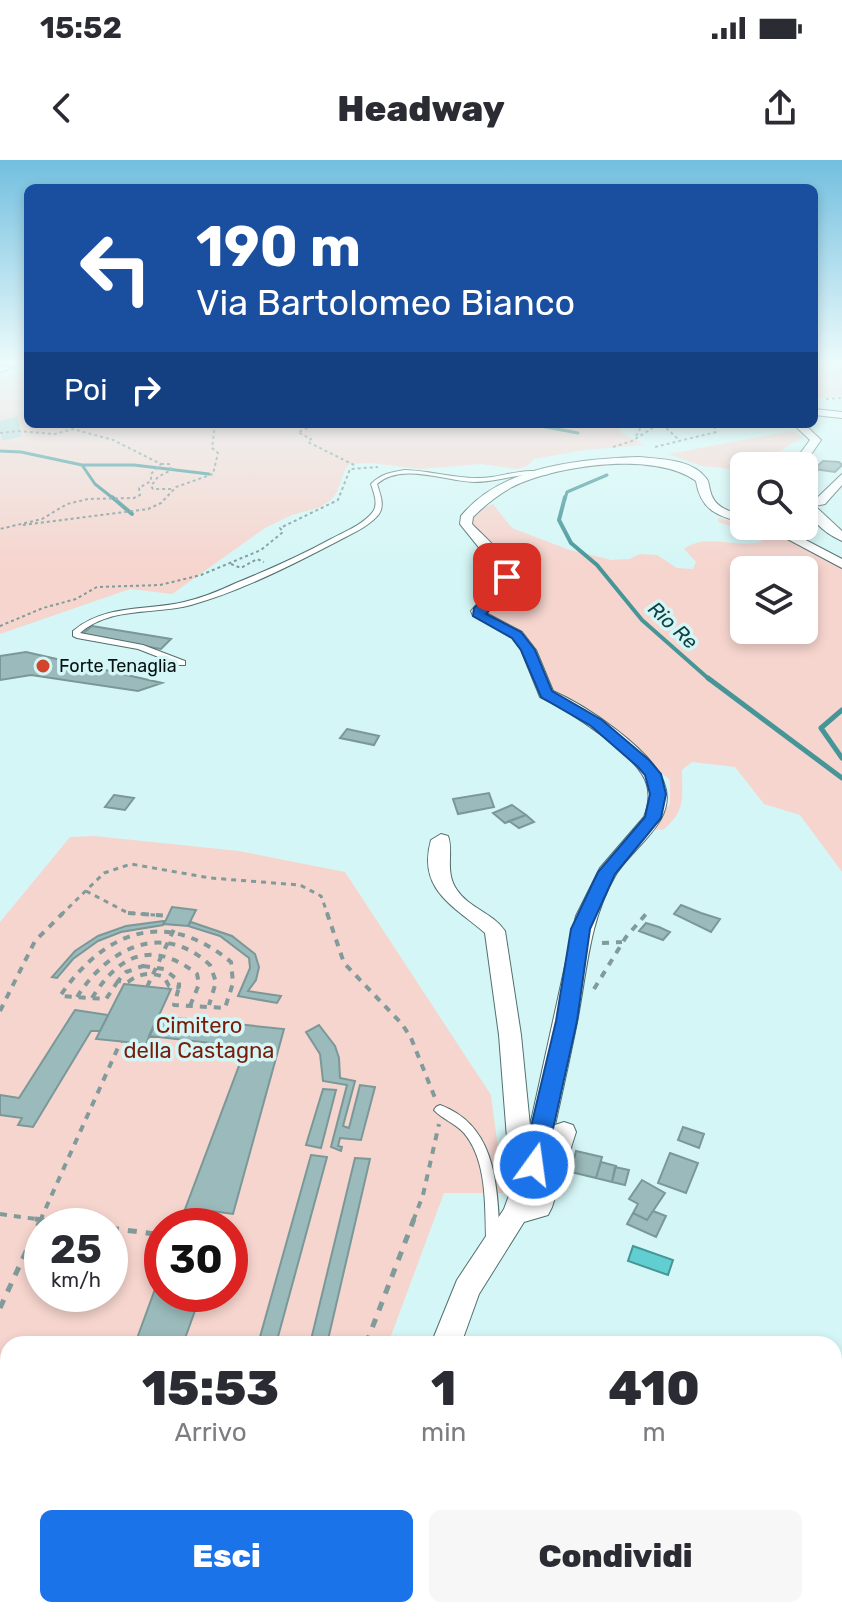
<!DOCTYPE html>
<html lang="it">
<style>
body{margin:0;font-family:Rubik,sans-serif;background:#f7f7f7;color:#2b2b33;height:100vh;display:flex;flex-direction:column;font-size:30px;white-space:nowrap}
*{box-sizing:border-box;margin:0}
p{font-size:26px;color:#7c7c81}
.icon{flex:none;width:44px;height:44px;fill:none;stroke:currentColor;stroke-width:2;stroke-linecap:round;stroke-linejoin:round}
.map{position:relative;flex:1;overflow:hidden}
.drawer{position:absolute;left:0px;top:1176px;width:842px;height:282px;display:flex;flex-direction:column;background:#fff;border-radius:24px 24px 0 0;box-shadow:0 4px 12px #0003}
.drawer>*{flex:none}
.top-card{position:absolute;left:24px;top:24px;width:794px;height:244px;border-radius:12px;box-shadow:0 4px 12px #0003;background:#1a4fa0;color:#fff;overflow:hidden}
.tools{position:absolute;left:730px;top:292px;display:grid;gap:16px}
.tools a{display:grid;place-items:center;width:88px;height:88px;border-radius:12px;background:#fff;box-shadow:0 4px 12px #0003;font-size:40px}
.speed{position:absolute;left:24px;top:1048px;display:flex;gap:16px;font-size:40px;font-weight:700;text-align:center}
.speed>*{display:grid;place-content:center;width:104px;height:104px;border-radius:50%;background:#fff;box-shadow:0 4px 12px #0003;line-height:1}
.speed small{font-size:20px;font-weight:400}
.speed .limit{border:12px solid #d22;background:#fff;color:#111}
.pin{position:absolute;display:grid;place-items:center;width:68px;height:68px;color:#fff;margin:-34px;border-radius:16px;box-shadow:0 4px 12px #0006}
.me{position:absolute;width:88px;margin:-44px;rotate:14deg;stroke-linejoin:round;filter:drop-shadow(0 0 6px #0008)}
.turn{display:flex;align-items:center;gap:28px;height:168px;padding:0 40px;font-size:36px}
.turn .icon{width:104px;height:104px;stroke-width:2.5}
.turn b{display:block;font-size:56px;line-height:68px}
.then{display:flex;align-items:center;height:76px;padding:0 40px;background:#0003;gap:16px;font-size:30px}
.eta{display:flex;justify-content:space-evenly;align-items:center;height:136px;text-align:center}
.eta b{font-size:48px;font-weight:800;line-height:56px}
.cta{display:flex;gap:16px;margin-top:auto;padding:16px 40px}
.cta a{flex:1;height:92px;border-radius:12px;background:#1a73e8;color:#fff;font-size:32px;font-weight:800;line-height:92px;text-align:center}
.cta a+a{background:#f7f7f7;color:#2b2b33}
.status{display:flex;justify-content:space-between;align-items:center;height:56px;padding:0 40px;background:#fff;direction:ltr}
.status svg{height:22px;fill:currentColor}
header{display:flex;justify-content:space-between;align-items:center;height:104px;padding:0 40px;background:#fff;font-size:36px;font-weight:800}
.map>svg:first-child{display:block}
.green{fill:#f6d5ce;fill-rule:evenodd}
.water{fill:#61cfd2;stroke:#469698;stroke-width:2}
.lines{fill:none;stroke-linecap:round;stroke-linejoin:round}
.stream-far2{stroke:#469698;stroke-width:3}
.stream-far1{stroke:#469698;stroke-width:4}
.stream{stroke:#469698;stroke-width:5}
.building{fill:#9bbabb;stroke:#7a9898;stroke-width:2}
.highway-tunnel{stroke:#b6d4d4;stroke-width:20;stroke-dasharray:20 10;stroke-linecap:butt}
.lane-casing{stroke:#526f6f;stroke-width:2}
.street-casing{stroke:#526f6f;stroke-width:2}
.path-far3{stroke:#819a9a;stroke-width:2;stroke-dasharray:3 3;stroke-linecap:butt}
.path-far2{stroke:#819a9a;stroke-width:3;stroke-dasharray:5 5;stroke-linecap:butt}
.path-far1{stroke:#819a9a;stroke-width:4;stroke-dasharray:7 7;stroke-linecap:butt}
.path{stroke:#819a9a;stroke-width:5;stroke-dasharray:9 9;stroke-linecap:butt}
.lane{fill:#fff;fill-rule:evenodd}
.street{fill:#fff;fill-rule:evenodd}
.route{fill:#1a73e8;stroke:#114b97;stroke-width:2}
.poi-dot{fill:#d0452c;stroke:#d5f6f6;stroke-width:3}
.labels{text-anchor:middle;dominant-baseline:central;stroke-width:7;stroke-linejoin:round;paint-order:stroke}
.far-poi-label{font-size:18px;fill:#061111;stroke:#d5f6f6;text-anchor:start}
.far-water-label{font-size:20px;font-style:italic;fill:#0f4243;stroke:#d5f6f6}
.park-label{font-size:22px;fill:#791c0a;stroke:#d5f6f6}
</style>
<div class="status"><b>15:52</b><svg viewBox="0 0 49 12"><path d="M0 12V9h3v3zM5 12V6h3v6zM10 12V3h3v9zM15 12V0h3v12zM26 1h20v11H26zM47 4h2v5h-2z"/></svg></div>
<header><svg class="icon" aria-label="back" viewBox="0 0 24 24"><path d="M15 5l-7 7 7 7"/></svg>Headway<svg class="icon" aria-label="share" viewBox="0 0 24 24"><path d="M12 15V3M7 8l5-5 5 5M5 13v7h14v-7"/></svg></header>
<div class="map">
<svg width="842" height="1457" viewBox="0 0 842 1457">
<rect width="100%" height="100%" fill="#d5f6f6"/>
<path class="green" d="M814,200H842V236L814,239Z
M28,211V264H619L621,272L645,285L585,290L534,299L527,306L518,309L481,304L420,309L372,303L350,304L346,308L336,334L331,340L318,348L292,355L265,368L172,434L130,429L0,474V217Z
M791,271L803,277L780,291L752,293L730,299L740,310L702,306L668,294Z
M493,344L512,368L567,389L611,400L629,399L640,394L657,395L677,408L693,409L696,402L684,389C709,372 737,390 763,381L757,375L718,362V358L776,372L842,407V712L800,655L764,644L735,607L692,602L682,610C682,638 686,651 663,670L650,669L670,644V620L584,546L553,533L528,480L488,455L489,448L512,426L513,412L471,362L478,351ZM744,410H804V470H744Z
M94,676L239,691L345,712L491,935L504,1033H444L388,1184H8V1367L0,1366V762L70,677ZM42,1066H110V1134H42ZM162,1066H230V1134H162Z
M40,1450H400L402,1457H41Z"/>
<path class="water" d="M633,1086L673,1100L668,1115L628,1101Z"/>
<g class="lines">
<path class="stream-far2" d="M530,264L578,273
M0,291L21,292L82,305L95,324L114,339
M82,305H134L209,314
M565,339L567,332L607,315"/>
<path class="stream-far1" d="M112,337L132,354
M565,337L559,360L571,383L597,405L642,460L710,520"/>
<path class="stream" d="M708,518L842,618
M842,550L821,568L842,598"/>
</g>
<path class="building" d="M823,301L839,302L842,305L835,312L814,309Z
M92,466L171,479L161,489L81,475Z
M26,492L162,523L138,531L31,515L0,520V496Z
M347,569L370,574L379,576L374,585L340,578Z
M489,633L494,647L458,654L453,639Z
M114,635L134,638L125,650L105,647Z
M512,645L526,655L505,663L493,653Z
M526,655L534,662L519,668L509,661Z
M681,745L701,753L720,759L711,772L674,754Z
M172,747L196,750L188,766L164,764Z
M164,761L163,765L121,772L98,781L73,799L57,818L52,817L75,791L98,776L126,766Z
M191,762L232,776L255,794L259,807L256,820L248,831L281,836L277,843L238,836L250,808L249,798L220,776L188,766Z
M646,763L659,767L670,772L663,780L639,771Z
M124,824L171,829L146,884L96,879Z
M75,850L108,855L100,871H91L33,967L18,965L22,958L0,955V935L19,938Z
M158,856L284,869L233,1054L204,1050L200,1063L181,1060L246,887L149,876Z
M319,865L335,886L339,898L340,918L355,921L343,966L349,968L360,925L375,927L361,980L340,978L338,986L342,987L341,991L331,987L347,925L323,921L320,894L306,872Z
M323,929L336,930L321,988L306,985Z
M683,967L704,974L699,988L678,980Z
M576,991L602,997L596,1018L571,1012Z
M670,993L698,1003L686,1033L658,1023Z
M311,995L327,997L276,1184H258Z
M355,998L370,999L327,1184H310Z
M601,1002L616,1006L612,1022L596,1018Z
M615,1007L629,1010L625,1025L612,1022Z
M642,1020L665,1033L647,1060L633,1053L638,1044L629,1039Z
M653,1051L666,1056L656,1077L627,1064L633,1053L647,1060Z
M162,1110V1134H201L183,1184H135Z
M0,1328L8,1330V1362L0,1360Z
M508,1450H604L608,1457H512Z"/>
<g class="lines">
<path class="highway-tunnel" d="M0,271L29,264"/>
<defs>
<path id="lane" d="M405,310C434,311 463,321 492,317C511,314 531,307 548,314C541,316 532,314 524,315C507,317 491,322 474,322C445,321 401,302 377,324C380,334 385,345 379,354C370,366 351,374 338,381C292,405 241,431 191,445C154,455 111,446 80,473L143,485L185,501V505H179L138,489L77,478L73,476V471C105,444 146,451 184,442C202,438 219,431 236,423C268,410 300,396 331,379C344,372 362,365 372,353C379,345 374,333 371,324C381,314 391,312 405,310Z
M440,945C497,966 497,1026 500,1078L498,1082L493,1084L488,1082L486,1078C485,1045 487,1000 464,973C455,963 442,959 434,950L436,947Z"/>
<path id="street" d="M0,206L13,208L0,212Z
M814,249L842,252V258L814,255Z
M793,264H804L821,280L803,306H791L810,280Z
M639,297C660,299 692,299 706,318C709,321 709,326 710,330C714,348 728,351 744,355V363C718,356 701,351 696,321C655,291 557,305 512,327C498,335 485,345 473,357L472,364C487,380 523,407 507,431C501,439 490,446 486,453L522,472L536,490L553,531C585,545 652,589 664,623C679,661 631,688 615,716C590,759 587,809 578,857C571,893 563,929 555,965L564,962L573,965L576,972L552,1047L548,1055L524,1062L479,1134L461,1184H431L457,1120L504,1049L511,1030L499,875L485,773C454,746 417,730 431,680L441,674L448,676C454,691 444,712 457,730C469,748 493,753 505,771L521,875L530,966L576,756L600,708L644,657C648,647 650,635 647,625C640,596 568,550 540,537L521,490L512,478L473,456L471,451C482,437 500,430 497,410L460,364L461,356C502,306 579,299 639,297Z
M842,314V325L825,344L815,346L842,371V381C824,373 804,356 804,336L810,340L817,338Z
M763,366H779L842,399V408Z
M461,1450H495L498,1457H464Z"/>
</defs>
<use href="#lane" class="lane-casing"/>
<use href="#street" class="street-casing"/>
<path class="path-far3" d="M826,239L842,238
M304,264L308,268L298,272L311,279L308,282L354,305
M662,264L679,280
M0,273L18,271L55,274L73,269L113,280L161,304L151,314V321L139,328L140,335L134,338L88,339L67,344L42,359L0,369
M636,276L640,269L637,264
M613,287L632,281L659,264
M655,287L716,272L713,264
M161,304H170L171,310L158,317L151,326L153,329H173
M23,365L148,349L161,343L176,327L213,314L218,293L212,288L215,264
M231,404L241,408L257,399L264,402
M0,466L43,448L76,439L97,427L160,425L201,415L261,390L283,372L280,368L338,340L350,309L378,307"/>
<path class="path-far2" d="M86,731L128,753L155,755
M61,755L104,713L131,704L210,718L300,725L321,736L328,755"/>
<path class="path-far1" d="M128,753L168,756
M327,753L344,803L402,864L411,878L435,938
M602,783L622,782
M143,806L164,809L179,821V827L169,826L164,817C151,812 139,813 128,822L118,821L126,812Z
M118,821L106,839L60,836C105,770 166,748 231,802L233,823L225,848L174,845L179,827
M147,827L176,765
M594,829L626,777L646,754
M77,837C107,789 162,760 210,805L216,822L209,845
M92,838C120,793 153,780 197,814L199,824L190,846
M0,851L35,781L63,753
M0,1054L50,1061
M40,1061L121,881
M413,1061L423,1035L439,964"/>
<path class="path" d="M35,1059L91,1066
M110,1068L162,1075
M0,1148L41,1059
M366,1184L414,1059
M0,1280L8,1282
M0,1394L8,1393
M47,1450L48,1457
M247,1450L248,1457
M296,1450L303,1457
M373,1450L375,1457"/>
<use href="#lane" class="lane"/>
<use href="#street" class="street"/>
</g>
<linearGradient id="sky" x2="0" y2="1"><stop stop-color="#72bfdf"/><stop offset="0.5" stop-color="#ecfbfb"/><stop offset="1" stop-color="#ecfbfb" stop-opacity="0"/></linearGradient>
<rect width="842" height="404" fill="url(#sky)"/>
<path class="route" d="M507,413L513,417L510,426L486,454L521,472L535,490L552,531L602,560L649,600L661,614L666,634L661,658L615,714L590,769L577,861L545,1005L542,1011L534,1014L526,1011L522,1005L556,861L571,769L598,712L645,657L650,634L645,615L638,607L591,566L541,537L521,490L512,478L473,456L474,448L499,422L502,414Z"/>
<circle class="poi-dot" cx="43" cy="506" r="8"/>
<g class="labels">
<g class="far-poi-label">
<text x="59" y="506">Forte Tenaglia</text>
</g>
<g class="far-water-label">
<text transform="translate(673 465) rotate(43)">Rio Re</text>
</g>
<g class="park-label">
<text x="199" y="865">Cimitero<tspan x="199" dy="25">della Castagna</tspan></text>
</g>
</g>
</svg>
<div class="tools">
<a><svg class="icon" aria-label="search" viewBox="0 0 24 24"><circle cx="10" cy="10" r="6"/><path d="M15 15l6 6"/></svg></a>
<a><svg class="icon" aria-label="layers" viewBox="0 0 24 24"><path d="M12 4l9 5-9 5-9-5zM3 14l9 5 9-5"/></svg></a>
</div>
<div class="speed"><div>25<small>km/h</small></div><div class="limit">30</div></div>
<div class="pin" style="left:507px;top:417px;background:#d93025"><svg class="icon" aria-label="arrive" viewBox="0 0 24 24"><path d="M6 21V4h12l-3 4 3 4H6"/></svg></div>
<svg class="me" style="left:534px;top:1005px" viewBox="-20 -20 40 40"><circle r="17" fill="#1a73e8" stroke="#fff" stroke-width="3"/><path d="M0-11L8 9 0 5-8 9z" fill="#fff"/></svg>
<div class="top-card">
<div class="turn"><svg class="icon" aria-label="left" viewBox="0 0 24 24"><path d="M17 20v-9H6M10 6l-5 5 5 5"/></svg><div><b>190 m</b>Via Bartolomeo Bianco</div></div>
<div class="then">Poi<svg class="icon" aria-label="right" viewBox="0 0 24 24"><path d="M7 20v-9h11M14 6l5 5-5 5"/></svg></div>
</div>
<section class="drawer">
<div class="eta">
<div><b>15:53</b><p>Arrivo</p></div>
<div><b>1</b><p>min</p></div>
<div><b>410</b><p>m</p></div>
</div>
<div class="cta"><a>Esci</a><a>Condividi</a></div>
</section>
</div>
